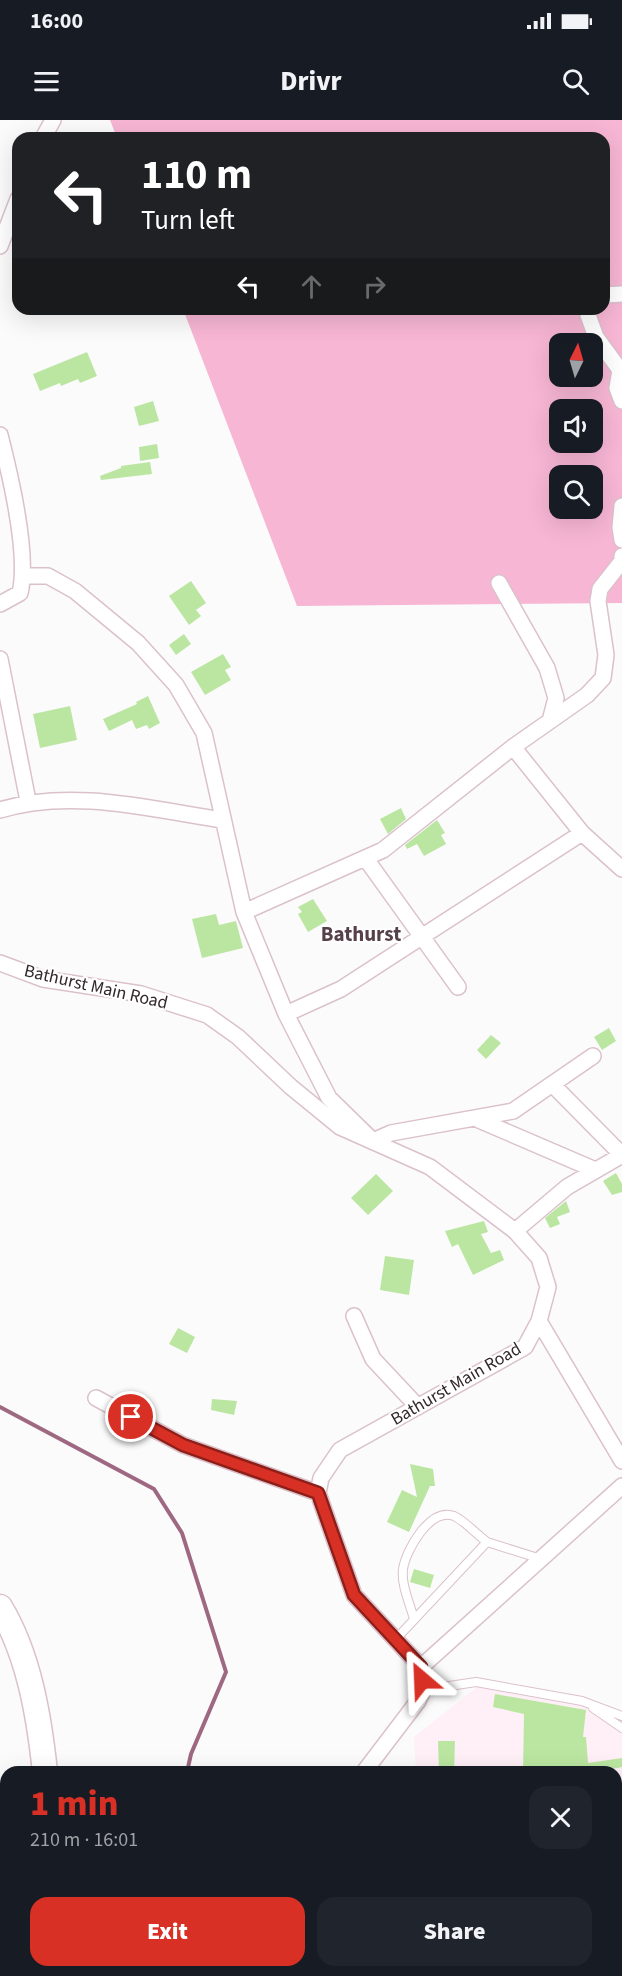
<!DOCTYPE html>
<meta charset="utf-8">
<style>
body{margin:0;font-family:"Source Sans 3",sans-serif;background:#20242c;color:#f1f3f6;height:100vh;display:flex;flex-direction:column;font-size:22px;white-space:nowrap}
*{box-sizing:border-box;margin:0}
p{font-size:20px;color:#9ea1a6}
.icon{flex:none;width:33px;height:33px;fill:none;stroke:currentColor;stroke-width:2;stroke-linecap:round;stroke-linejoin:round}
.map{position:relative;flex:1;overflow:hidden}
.side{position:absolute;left:0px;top:1646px;width:622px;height:212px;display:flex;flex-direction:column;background:#171b24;border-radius:18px 18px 0 0;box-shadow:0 6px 24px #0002}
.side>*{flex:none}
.hud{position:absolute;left:12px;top:12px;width:598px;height:183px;border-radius:18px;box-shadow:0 6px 24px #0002;background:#202124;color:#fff;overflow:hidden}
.needle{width:39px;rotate:5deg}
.tools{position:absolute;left:549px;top:213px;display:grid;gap:12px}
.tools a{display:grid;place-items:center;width:54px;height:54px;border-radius:12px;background:#171b24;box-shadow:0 6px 24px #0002;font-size:30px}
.pin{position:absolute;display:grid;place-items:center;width:51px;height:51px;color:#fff;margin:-26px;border:3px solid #fff;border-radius:50%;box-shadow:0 2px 6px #0007}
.me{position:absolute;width:66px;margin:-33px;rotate:334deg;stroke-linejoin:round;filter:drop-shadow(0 0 4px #0008)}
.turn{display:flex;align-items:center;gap:21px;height:126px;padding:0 30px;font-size:27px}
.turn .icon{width:78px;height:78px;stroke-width:2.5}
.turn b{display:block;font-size:42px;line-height:51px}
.lanes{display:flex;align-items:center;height:57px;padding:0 30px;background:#0003;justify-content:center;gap:30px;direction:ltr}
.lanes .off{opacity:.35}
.round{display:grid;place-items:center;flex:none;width:63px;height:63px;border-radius:18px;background:#20242c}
.head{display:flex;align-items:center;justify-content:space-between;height:102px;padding:0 30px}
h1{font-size:36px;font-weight:800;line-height:45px;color:#d93025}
.primary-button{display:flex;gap:12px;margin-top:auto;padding:12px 30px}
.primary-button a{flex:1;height:69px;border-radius:18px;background:#d93025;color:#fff;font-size:24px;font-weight:800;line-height:69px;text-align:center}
.primary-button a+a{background:#20242c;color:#f1f3f6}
.status{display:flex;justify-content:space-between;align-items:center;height:42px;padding:0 30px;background:#171b24;direction:ltr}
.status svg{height:16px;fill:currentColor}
header{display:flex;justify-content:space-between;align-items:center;height:78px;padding:0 30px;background:#171b24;font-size:27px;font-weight:800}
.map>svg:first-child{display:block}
.built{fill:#fef0f6}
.green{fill:#f7b6d4;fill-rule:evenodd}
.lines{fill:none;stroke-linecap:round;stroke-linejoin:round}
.stream{stroke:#9f6882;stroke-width:4}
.river{stroke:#ce84a7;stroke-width:24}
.building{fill:#bbe6a1}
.lane-casing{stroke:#dbc1cc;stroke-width:10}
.street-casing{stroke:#dbc1cc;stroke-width:18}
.primary-casing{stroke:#dbc1cc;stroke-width:27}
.lane{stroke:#fff;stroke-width:8}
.street{stroke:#fff;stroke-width:15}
.primary{stroke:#fff;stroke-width:24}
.route-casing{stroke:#8d1f18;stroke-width:15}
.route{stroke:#d93025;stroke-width:10}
.labels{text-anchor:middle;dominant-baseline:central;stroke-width:4.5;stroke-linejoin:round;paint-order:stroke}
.street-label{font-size:18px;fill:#32282c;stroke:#fff}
.quarter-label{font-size:21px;font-weight:bold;fill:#56414a;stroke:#fff}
</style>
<div class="status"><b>16:00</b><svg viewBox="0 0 49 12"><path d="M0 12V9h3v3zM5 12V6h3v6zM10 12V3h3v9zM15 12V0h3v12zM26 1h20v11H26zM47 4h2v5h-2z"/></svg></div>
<header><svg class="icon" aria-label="menu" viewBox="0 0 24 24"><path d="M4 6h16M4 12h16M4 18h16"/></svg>Drivr<svg class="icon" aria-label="search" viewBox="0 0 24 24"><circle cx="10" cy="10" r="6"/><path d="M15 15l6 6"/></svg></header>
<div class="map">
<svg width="622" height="1856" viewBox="0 0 622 1856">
<rect width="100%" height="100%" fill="#fbfbfb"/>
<path class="built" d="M477,1567L580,1586L608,1594L622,1603V1660L617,1661L616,1652L416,1651L414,1617Z"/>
<path class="green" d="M110,0H622V483L297,486L183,189H604V18H117ZM560,224H592V256H560ZM560,290H592V322H560ZM560,356H592V388H560Z
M0,1779L6,1780V1851H118L126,1856H0Z"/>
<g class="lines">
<path class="stream" d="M0,1287L154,1369L182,1413L226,1552L191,1634L187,1652
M110,1856L113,1851"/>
<path class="river" d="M361,1851L367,1856"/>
</g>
<path class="building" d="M87,232L97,256L80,263L78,259L61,266L60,263L40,271L33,254Z
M153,281L159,301L139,306L134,287Z
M157,324L159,338L140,341L139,327Z
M150,342L152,354L101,360L100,356L121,348V346Z
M191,461L206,483L196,490L201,496L189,505L169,476Z
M184,514L191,524L176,535L169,525Z
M223,534L231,547L225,550L231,560L205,575L191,552Z
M148,576L160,603L149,609L147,605L136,609L132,600L109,611L103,599L137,584L136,582Z
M70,586L77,620L40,628L33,594Z
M401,688L406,699L388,714L380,699Z
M437,700L445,713L441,715L446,724L424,736L417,724L407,729L405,725Z
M313,779L327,801L308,812L298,794L302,792L298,787Z
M216,794L219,805L236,801L243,828L202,838L192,799Z
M609,908L616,921L602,930L594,917Z
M491,915L501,923L486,939L477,930Z
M616,1053L622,1064V1072L612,1075L603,1061Z
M376,1054L393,1071L368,1095L351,1078Z
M566,1081L570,1092L557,1097L560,1104L550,1108L545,1098Z
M484,1101L488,1112L481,1114L491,1133L500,1130L504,1140L473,1155L458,1124L452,1127L445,1111Z
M385,1136L414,1140L409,1175L380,1170Z
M178,1208L195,1217L187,1233L169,1224Z
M212,1279L237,1281L234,1295L211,1290Z
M410,1344L433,1349L435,1366H430L409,1412L387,1402L402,1370L417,1377Z
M414,1449L434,1455L430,1468L410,1462Z
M495,1574L586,1590L583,1617H586L588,1643L622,1638V1647L598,1652H523L524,1594L493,1587Z
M438,1621H455L454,1652H439Z"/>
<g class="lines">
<defs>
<path id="lane" d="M414,1499C410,1484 401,1465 403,1449C406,1430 430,1387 454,1396C465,1401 477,1415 487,1422
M395,1520L487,1422L541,1439
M423,1570L476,1562L582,1581L622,1596
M593,1588L622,1608"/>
<path id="street" d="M43,18L53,0
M0,126L18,79
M604,175L622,174
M591,189L588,195L596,217L620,250L617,268L622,281
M0,315C10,354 29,435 20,473L0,484
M622,386L620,407L622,420
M24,456H48L75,471L138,523L176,565L204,613L244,792L286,894L329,978L373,1021L391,1013L513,991L593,936
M499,463L547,548L556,578L550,601
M0,539L28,681
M513,627L582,713L622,749
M0,690C71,668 150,689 222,700
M366,739L458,867
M244,792L383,730L513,627L587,575L603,558L606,535L598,481L600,469L622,441V436
M0,843L43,859L141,874L207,895L238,917L291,967L340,1007L430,1047L515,1111L539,1138L548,1167L539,1201L525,1227L340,1330L321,1358L318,1373L354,1475L421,1547L423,1570L418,1581L364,1652
M286,894L341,869L582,713
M552,964L622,1035
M479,1000L593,1049
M515,1111L567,1067L622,1035
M354,1196L373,1239L418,1287
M539,1201L622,1341
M96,1278L183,1325L318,1373
M421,1547L622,1366
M305,1851L310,1856"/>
<path id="primary" d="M0,1487C29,1535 39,1596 45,1652
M155,1851L164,1856"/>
</defs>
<use href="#lane" class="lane-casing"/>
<use href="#street" class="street-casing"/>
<use href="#primary" class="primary-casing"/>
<use href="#lane" class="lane"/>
<use href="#street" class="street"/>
<use href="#primary" class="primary"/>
</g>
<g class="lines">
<defs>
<path id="route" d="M131,1297L183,1325L318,1373L354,1475L421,1547L422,1560"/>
</defs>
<use href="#route" class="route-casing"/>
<use href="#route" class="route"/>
</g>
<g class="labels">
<g class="street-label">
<text transform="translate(96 867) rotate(13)">Bathurst Main Road</text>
<text transform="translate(456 1264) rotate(-30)">Bathurst Main Road</text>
</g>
<g class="quarter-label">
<text x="361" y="814">Bathurst</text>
</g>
</g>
</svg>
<div class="tools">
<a><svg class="needle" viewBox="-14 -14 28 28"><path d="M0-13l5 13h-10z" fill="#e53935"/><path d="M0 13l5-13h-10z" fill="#9ea1a6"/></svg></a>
<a><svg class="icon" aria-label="sound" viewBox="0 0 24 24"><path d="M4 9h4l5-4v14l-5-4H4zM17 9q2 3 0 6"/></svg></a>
<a><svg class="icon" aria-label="search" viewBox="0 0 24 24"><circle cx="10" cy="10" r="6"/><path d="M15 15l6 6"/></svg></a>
</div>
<div class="pin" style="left:131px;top:1297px;background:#d93025"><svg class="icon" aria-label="arrive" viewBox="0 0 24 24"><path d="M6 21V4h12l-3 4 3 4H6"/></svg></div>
<svg class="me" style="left:422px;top:1560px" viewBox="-20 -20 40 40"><path d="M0-17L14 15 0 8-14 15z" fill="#d93025" stroke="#fff" stroke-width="4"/></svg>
<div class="hud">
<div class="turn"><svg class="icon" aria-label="left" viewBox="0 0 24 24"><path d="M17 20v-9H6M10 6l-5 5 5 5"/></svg><div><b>110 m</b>Turn left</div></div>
<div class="lanes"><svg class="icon" aria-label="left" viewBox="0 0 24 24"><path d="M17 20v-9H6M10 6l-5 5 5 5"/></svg><svg class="icon off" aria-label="ahead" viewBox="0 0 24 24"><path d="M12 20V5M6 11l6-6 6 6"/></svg><svg class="icon off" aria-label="right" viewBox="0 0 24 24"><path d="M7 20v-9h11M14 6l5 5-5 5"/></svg></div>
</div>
<section class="side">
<div class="head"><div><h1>1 min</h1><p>210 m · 16:01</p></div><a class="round"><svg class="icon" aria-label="close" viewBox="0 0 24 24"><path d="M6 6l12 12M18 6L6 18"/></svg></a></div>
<div class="primary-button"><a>Exit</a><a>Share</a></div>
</section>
</div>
